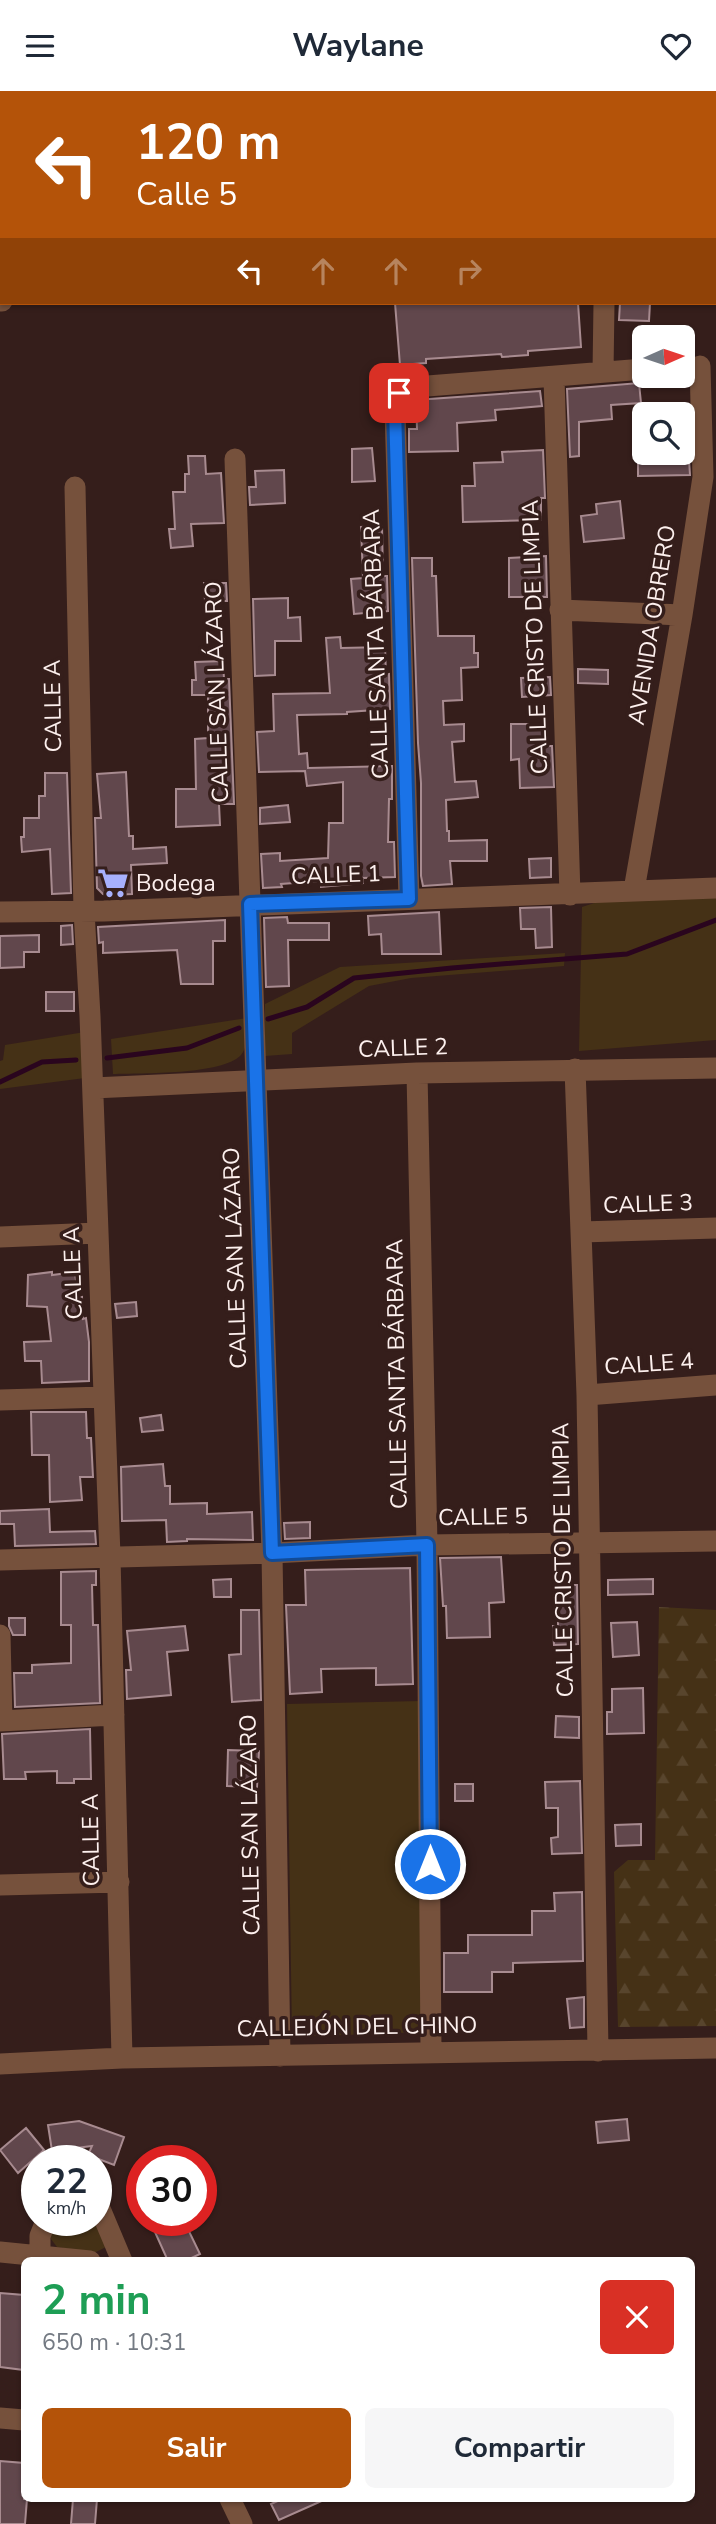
<!DOCTYPE html>
<html lang="es">
<meta charset="utf-8">
<style>
body{margin:0;font-family:"Nunito Sans",sans-serif;background:#f6f6f7;color:#1f2937;height:100vh;display:flex;flex-direction:column;font-size:26px;white-space:nowrap}
*{box-sizing:border-box;margin:0}
p{font-size:23px;color:#747a83}
.icon{flex:none;width:38px;height:38px;fill:none;stroke:currentColor;stroke-width:2;stroke-linecap:round;stroke-linejoin:round}
.map{position:relative;flex:1;overflow:hidden}
.panel{position:absolute;left:21px;top:2166px;width:674px;height:245px;display:flex;flex-direction:column;background:#fff;border-radius:10px;box-shadow:0 2px 5px #0004}
.panel>*{flex:none}
.hud{position:absolute;left:0px;top:0px;width:718px;height:214px;box-shadow:0 2px 5px #0004;background:#b45309;color:#fff;overflow:hidden}
.needle{width:46px;rotate:87deg}
.controls{position:absolute;left:632px;top:234px;display:grid;gap:14px}
.controls a{display:grid;place-items:center;width:63px;height:63px;border-radius:10px;background:#fff;box-shadow:0 2px 5px #0004;font-size:35px}
.speed{position:absolute;left:21px;top:2054px;display:flex;gap:14px;font-size:35px;font-weight:700;text-align:center}
.speed>*{display:grid;place-content:center;width:91px;height:91px;border-radius:50%;background:#fff;box-shadow:0 2px 5px #0004;line-height:1}
.speed small{font-size:18px;font-weight:400}
.speed .limit{border:10px solid #d22;background:#fff;color:#111}
.pin{position:absolute;display:grid;place-items:center;width:60px;height:60px;color:#fff;margin:-30px;border-radius:14px;box-shadow:0 4px 10px #0006}
.me{position:absolute;width:77px;margin:-38px;rotate:0deg;stroke-linejoin:round;filter:drop-shadow(0 0 5px #0008)}
.turn{display:flex;align-items:center;gap:24px;height:147px;padding:0 21px;font-size:32px}
.turn .icon{width:91px;height:91px;stroke-width:2.5}
.turn b{display:block;font-size:49px;line-height:60px}
.lanes{display:flex;align-items:center;height:66px;padding:0 21px;background:#0003;justify-content:center;gap:35px;direction:ltr}
.lanes .off{opacity:.35}
.round{display:grid;place-items:center;flex:none;width:74px;height:74px;border-radius:10px;background:#f6f6f7}
.overview{display:flex;align-items:center;justify-content:space-between;height:119px;padding:0 21px}
h1{font-size:42px;font-weight:700;line-height:52px;color:#1e9e55}
.button{display:flex;gap:14px;margin-top:auto;padding:14px 21px}
.button a{flex:1;height:80px;border-radius:10px;background:#b45309;color:#fff;font-size:28px;font-weight:700;line-height:80px;text-align:center}
.button a+a{background:#f6f6f7;color:#1f2937}
header{display:flex;justify-content:space-between;align-items:center;height:91px;padding:0 21px;background:#fff;font-size:32px;font-weight:700}
.map>svg:first-child{display:block}
.green{fill:#453116}
.forest{fill:url(#forest-firs)}
.lines{fill:none;stroke-linecap:round;stroke-linejoin:round}
.stream{stroke:#2a051e;stroke-width:5}
.building{fill:#61474c;stroke:#a88b90;stroke-width:2}
.minor{stroke:#76513c;stroke-width:21}
.route-casing{stroke:#114b97;stroke-width:18}
.route{stroke:#1a73e8;stroke-width:12}
.labels{text-anchor:middle;dominant-baseline:central;stroke-width:7;stroke-linejoin:round;paint-order:stroke}
.street-label{font-size:23px;fill:#fdf0ee;stroke:#351e1b}
.poi-label{font-size:23px;fill:#fdf0ee;stroke:#351e1b;text-anchor:start}
</style>
<header><svg class="icon" aria-label="menu" viewBox="0 0 24 24"><path d="M4 6h16M4 12h16M4 18h16"/></svg>Waylane<svg class="icon" aria-label="heart" viewBox="0 0 24 24"><path d="M12 20l-8-8c-3-5 5-10 8-4 3-6 11-1 8 4z"/></svg></header>
<div class="map">
<svg width="716" height="2433" viewBox="0 0 716 2433">
<defs>
<pattern id="forest-firs" width="22" height="20" patternUnits="userSpaceOnUse" patternTransform="scale(1.75)"><rect width="22" height="20" fill="#453116"/><path d="M5 1l3.5 6h-7zM16 11l3.5 6h-7z" fill="#58452d"/></pattern>
</defs>
<rect width="100%" height="100%" fill="#351e1b"/>
<path class="green" d="M716,797V949L579,960L582,816L634,799Z
M565,862L564,875L411,887L369,895L292,942V963L265,965V913L340,876Z
M247,927C247,939 249,954 241,964C223,984 141,982 113,983L111,948Z
M85,941V987L0,998V970L3,969L5,954Z
M421,1610L423,1941L292,1946L287,1613Z
M52,2130H96L106,2156L94,2162L57,2156L51,2148Z"/>
<path class="forest" d="M659,1516L716,1519V1935L618,1936L614,1781L628,1769H655Z"/>
<g class="lines">
<path class="stream" d="M268,928L307,916L354,887L452,877L627,863L716,829
M107,967L187,957L239,937
M0,991L42,971L76,969"/>
</g>
<path class="building" d="M395,212H578L581,256L528,260V264L502,266L501,263L426,268V272L400,274Z
M620,212H650L649,230L619,229Z
M639,292L641,312L611,314L612,328L579,331V365L570,366L567,298Z
M540,300L542,315L495,319L496,329L457,332L458,360L409,361V338H417L416,309Z
M372,357L375,390L352,391V358Z
M543,359L545,407H541V429L463,431L462,395H475L474,372L503,371L502,361Z
M188,365H205L206,383L221,382L224,432L191,433L193,455L171,457L169,438H175L173,401H185V383H189Z
M689,369L690,384L638,385V370Z
M284,379L285,412L250,414L249,396H256L255,380Z
M620,410L624,447L584,451L581,425L597,423L596,413Z
M382,435L383,485H387L388,520L354,523L351,488L363,487L361,436Z
M546,465L547,506H509V467Z
M412,467H432V485H436L438,545H474V562H478V576L461,577L462,609L443,610L444,634L464,633V650L452,651L455,691L476,690L478,706L446,709L447,740H449V750L487,749V770H450L452,793L423,795L421,785V692L418,652Z
M204,492H226L227,510H205Z
M288,507V527L300,526L301,550H275V584L255,585L253,508Z
M340,546L341,557L385,556L386,584L389,583L390,618L347,621V623L297,624L299,663L307,662L308,677L392,675V708H389L388,751H394L395,786L363,787V792L321,796V790L281,793L282,796L263,797L261,763L280,762V770L328,767L329,732H343V691L307,695L305,680L259,681L257,641L274,640L273,603L330,602L326,547Z
M223,570L224,588H229L234,713H219L220,734L176,736V698H196L195,648L208,647V604H192V589H196L195,571Z
M578,578L608,579V593L578,592Z
M550,586L551,604L522,606L521,587Z
M511,633H544V655H552L554,696L520,697L519,668L511,669Z
M126,681L129,745H133V758L166,756L167,772L131,774L132,803L109,804L103,803L97,797L95,727H101L97,683Z
M45,682H67L71,802L52,803L50,758L22,761L21,746H24V727H39V705H45Z
M288,714L290,731L260,733V717Z
M551,767V786L530,787L529,768Z
M551,816L552,856L536,857L535,838H521L520,817Z
M439,821L441,863H382L381,843L369,844L368,825Z
M287,826L288,832H329V849H288L289,895L266,896L264,827Z
M225,829V850H213V893H181L177,859L103,862V851L99,852L98,836Z
M72,834L73,853L61,854V835Z
M39,844V861H24V876L0,877V845Z
M46,901H74V920H46Z
M52,1181V1184L75,1181L78,1207L82,1206L83,1228L86,1227L89,1251V1290L42,1292L41,1270H25L24,1251L51,1250L47,1216L27,1215L28,1184Z
M136,1211L137,1225L117,1227L115,1213Z
M31,1321H86L87,1347H91L93,1386H80L82,1409L50,1411L49,1364H32Z
M161,1324L163,1339L142,1341L140,1327Z
M163,1373L165,1395H170V1413L207,1412V1423L252,1421L253,1449L187,1448V1450L167,1451L166,1429L122,1430L121,1376Z
M49,1418L50,1441L95,1440L96,1453L15,1455L14,1433H0V1420Z
M310,1431V1447L285,1448L284,1432Z
M501,1466L504,1511L489,1512L490,1546L447,1547L446,1515H443L440,1467Z
M410,1477L413,1593L376,1594V1577L321,1578L322,1601L290,1603L286,1514H306L305,1479Z
M96,1480V1494H92L93,1534H98L100,1612L15,1616L14,1582H32V1574L71,1572V1534H61V1481Z
M231,1488V1506H214L213,1489Z
M653,1488V1503L608,1504V1489Z
M558,1494H577L578,1553L554,1554L553,1535H558Z
M241,1519H259L261,1609L232,1611L229,1564L241,1563Z
M9,1527H25V1544H13L9,1535Z
M637,1531L639,1564L613,1566L611,1532Z
M185,1535L188,1559L167,1561L171,1604L127,1608L126,1579H131L127,1540Z
M643,1597L644,1642L607,1643V1621H612V1598Z
M556,1625L579,1626V1647L555,1646Z
M90,1638L91,1688H74V1692H57V1680L25,1681L26,1688H4L2,1643Z
M228,1659L259,1660L257,1696L227,1695Z
M580,1690L582,1762L552,1763L551,1747L558,1746V1717H546L545,1691Z
M455,1693H473V1710H455Z
M641,1733V1754L616,1755L615,1734Z
M582,1801L583,1870L513,1872V1881H492V1901H444V1862H468V1844H532V1820H555L554,1802Z
M584,1906V1936L570,1937L567,1908Z
M627,2028L629,2049L598,2052L596,2031Z
M79,2030L124,2046L114,2074L88,2064L92,2055L52,2060L48,2034Z
M26,2037L44,2059L18,2082L0,2059Z
M150,2130H184L200,2163L185,2170H168Z
M0,2202L24,2204V2279L0,2276Z
M0,2370L24,2372V2408H27L25,2433H0Z
M73,2408H97L95,2433H71Z
M282,2408H326L279,2429L271,2413Z"/>
<g class="lines">
<path class="minor" d="M592,0V2
M623,0L638,2
M0,210H2
M603,281L604,212
M554,287L570,804
M235,368L272,1462L280,1965
M75,396L84,820L90,925L110,1465L122,1967
M560,519L682,524
M634,799L682,524L703,386L700,275
M409,808L395,318L402,297L644,278
M0,821L104,820L716,797
M575,978L587,1304L598,1960
M417,982L427,1454L431,1960
M93,997L417,982L716,977
M581,1141L716,1137
M0,1146L98,1142
M587,1304L716,1294
M0,1309L104,1306
M0,1469L272,1462L427,1454L716,1450
M0,1544L2,1630
M0,1630L114,1624
M0,1794L119,1791
M0,1973L122,1967L716,1957
M96,2116L101,2120L122,2170
M0,2161L90,2170
M40,2165V2145L46,2130
M0,2327L24,2329
M230,2408L242,2433"/>
</g>
<g class="lines">
<defs>
<path id="route" d="M399,302L395,318L409,808L250,813L272,1462L427,1454L430,1773"/>
</defs>
<use href="#route" class="route-casing"/>
<use href="#route" class="route"/>
</g>
<defs>
<symbol id="supermarket-bare" viewBox="-9 -9 18 18"><path d="M-6-5.5h2.5l.6 2H6L4.5 2H-2.5L-4.4-4H-6ZM-1.5 3.2a1.3 1.3 0 1 0 .1 0ZM3 3.2a1.3 1.3 0 1 0 .1 0Z" fill="#a7b0fc" stroke="#351e1b" stroke-width="2.5" paint-order="stroke"/></symbol>
</defs>
<g fill-rule="evenodd">
<use href="#supermarket-bare" x="91" y="770" width="44" height="44"/>
</g>
<g class="labels">
<g class="street-label">
<text transform="translate(652 534) rotate(-81)">AVENIDA OBRERO</text>
<text transform="translate(535 546) rotate(-92)">CALLE CRISTO DE LIMPIA</text>
<text transform="translate(376 553) rotate(-92)">CALLE SANTA BÁRBARA</text>
<text transform="translate(217 601) rotate(-92)">CALLE SAN LÁZARO</text>
<text transform="translate(53 615) rotate(-91)">CALLE A</text>
<text transform="translate(336 784) rotate(-2)">CALLE 1</text>
<text transform="translate(403 957) rotate(-2)">CALLE 2</text>
<text transform="translate(648 1113) rotate(-2)">CALLE 3</text>
<text transform="translate(235 1167) rotate(-92)">CALLE SAN LÁZARO</text>
<text transform="translate(73 1182) rotate(-92)">CALLE A</text>
<text transform="translate(649 1273) rotate(-4)">CALLE 4</text>
<text transform="translate(397 1283) rotate(-91)">CALLE SANTA BÁRBARA</text>
<text transform="translate(483 1426) rotate(-1)">CALLE 5</text>
<text transform="translate(563 1469) rotate(-91)">CALLE CRISTO DE LIMPIA</text>
<text transform="translate(250 1734) rotate(-91)">CALLE SAN LÁZARO</text>
<text transform="translate(91 1749) rotate(-91)">CALLE A</text>
<text transform="translate(357 1936) rotate(-1)">CALLEJÓN DEL CHINO</text>
</g>
<g class="poi-label">
<text x="136" y="792">Bodega</text>
</g>
</g>
</svg>
<div class="controls">
<a><svg class="needle" viewBox="-14 -14 28 28"><path d="M0-13l5 13h-10z" fill="#e53935"/><path d="M0 13l5-13h-10z" fill="#747a83"/></svg></a>
<a><svg class="icon" aria-label="search" viewBox="0 0 24 24"><circle cx="10" cy="10" r="6"/><path d="M15 15l6 6"/></svg></a>
</div>
<div class="speed"><div>22<small>km/h</small></div><div class="limit">30</div></div>
<div class="pin" style="left:399px;top:302px;background:#d93025"><svg class="icon" aria-label="arrive" viewBox="0 0 24 24"><path d="M6 21V4h12l-3 4 3 4H6"/></svg></div>
<svg class="me" style="left:430px;top:1773px" viewBox="-20 -20 40 40"><circle r="17" fill="#1a73e8" stroke="#fff" stroke-width="3"/><path d="M0-11L8 9 0 5-8 9z" fill="#fff"/></svg>
<div class="hud">
<div class="turn"><svg class="icon" aria-label="left" viewBox="0 0 24 24"><path d="M17 20v-9H6M10 6l-5 5 5 5"/></svg><div><b>120 m</b>Calle 5</div></div>
<div class="lanes"><svg class="icon" aria-label="left" viewBox="0 0 24 24"><path d="M17 20v-9H6M10 6l-5 5 5 5"/></svg><svg class="icon off" aria-label="ahead" viewBox="0 0 24 24"><path d="M12 20V5M6 11l6-6 6 6"/></svg><svg class="icon off" aria-label="ahead" viewBox="0 0 24 24"><path d="M12 20V5M6 11l6-6 6 6"/></svg><svg class="icon off" aria-label="right" viewBox="0 0 24 24"><path d="M7 20v-9h11M14 6l5 5-5 5"/></svg></div>
</div>
<section class="panel">
<div class="overview"><div><h1>2 min</h1><p>650 m · 10:31</p></div><a class="round" style="background:#d93025;color:#fff"><svg class="icon" aria-label="close" viewBox="0 0 24 24"><path d="M6 6l12 12M18 6L6 18"/></svg></a></div>
<div class="button"><a>Salir</a><a>Compartir</a></div>
</section>
</div>
